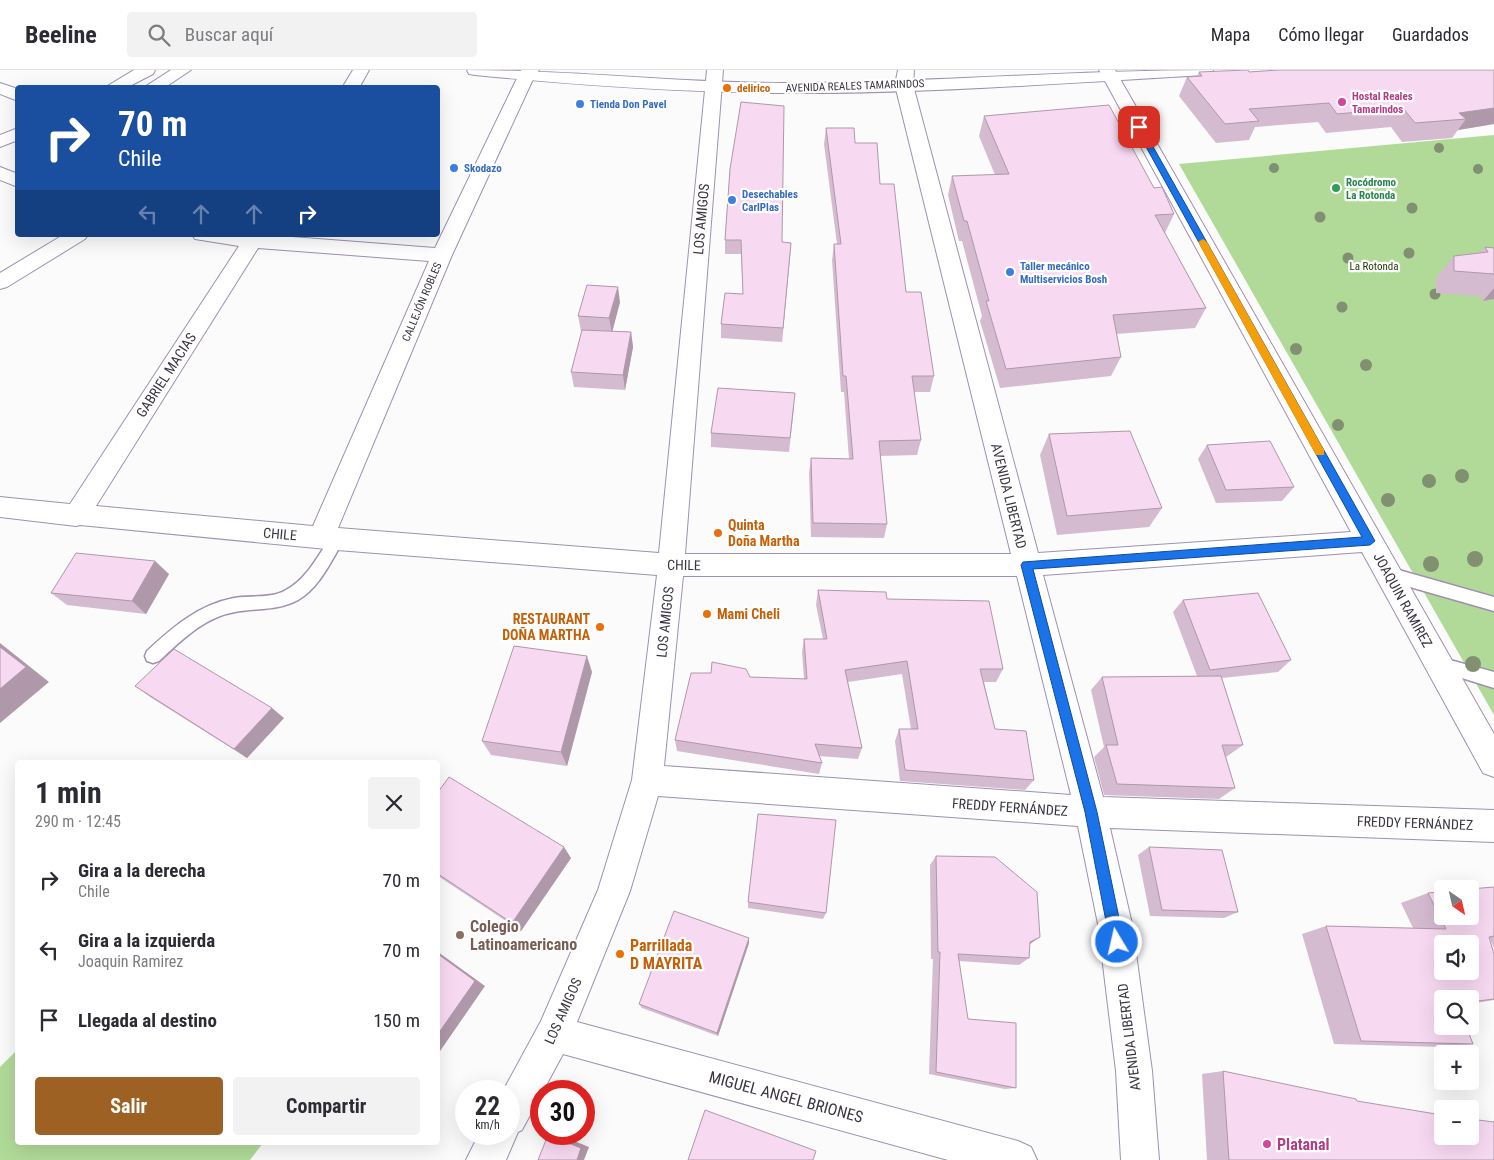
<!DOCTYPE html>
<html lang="es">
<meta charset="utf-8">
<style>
body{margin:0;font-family:"Roboto Condensed",sans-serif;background:#f2f2f3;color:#2b2b33;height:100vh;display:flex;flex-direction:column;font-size:19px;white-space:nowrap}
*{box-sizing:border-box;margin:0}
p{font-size:16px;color:#7c7c81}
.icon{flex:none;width:28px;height:28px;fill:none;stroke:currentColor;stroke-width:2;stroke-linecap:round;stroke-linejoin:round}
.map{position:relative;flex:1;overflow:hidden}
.sheet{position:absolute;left:15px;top:690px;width:425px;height:385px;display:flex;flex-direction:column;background:#fff;border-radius:5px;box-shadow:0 5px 20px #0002}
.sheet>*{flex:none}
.top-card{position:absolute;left:15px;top:15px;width:425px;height:152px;border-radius:5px;box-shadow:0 5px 20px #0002;background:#1a4fa0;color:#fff;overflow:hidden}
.needle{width:32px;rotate:146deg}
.buttons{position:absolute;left:1434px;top:810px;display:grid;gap:10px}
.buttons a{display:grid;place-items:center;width:45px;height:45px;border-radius:5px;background:#fff;box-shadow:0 5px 20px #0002;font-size:25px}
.speed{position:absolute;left:455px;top:1010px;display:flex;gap:10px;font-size:25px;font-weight:700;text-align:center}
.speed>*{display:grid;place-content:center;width:65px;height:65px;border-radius:50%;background:#fff;box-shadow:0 5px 20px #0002;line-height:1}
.speed small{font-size:12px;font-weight:400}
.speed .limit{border:8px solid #d22;background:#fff;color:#111}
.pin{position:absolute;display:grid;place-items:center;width:42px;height:42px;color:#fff;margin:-21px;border-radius:10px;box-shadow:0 2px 8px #0006}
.me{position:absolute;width:55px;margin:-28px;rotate:351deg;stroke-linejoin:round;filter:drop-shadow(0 0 4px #0008)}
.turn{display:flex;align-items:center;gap:18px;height:105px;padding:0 20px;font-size:22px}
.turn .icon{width:65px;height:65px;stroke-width:2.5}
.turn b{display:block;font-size:35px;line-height:42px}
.lanes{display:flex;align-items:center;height:48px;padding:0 20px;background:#0003;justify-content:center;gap:25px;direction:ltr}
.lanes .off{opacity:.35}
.round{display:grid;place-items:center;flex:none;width:52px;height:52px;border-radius:5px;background:#f2f2f3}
.overview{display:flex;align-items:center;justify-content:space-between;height:85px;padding:0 20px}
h1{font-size:30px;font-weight:700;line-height:38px}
.action{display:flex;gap:10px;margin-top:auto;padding:10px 20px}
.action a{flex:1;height:58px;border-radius:5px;background:#9d6123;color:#fff;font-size:20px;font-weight:700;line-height:58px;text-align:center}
.action a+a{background:#f2f2f3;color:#2b2b33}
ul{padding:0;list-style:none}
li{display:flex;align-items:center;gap:15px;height:70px;padding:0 20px}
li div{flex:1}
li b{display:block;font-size:19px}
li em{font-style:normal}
header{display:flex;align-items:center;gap:30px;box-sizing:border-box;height:70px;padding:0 25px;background:#fff;border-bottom:1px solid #e1e1e2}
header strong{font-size:24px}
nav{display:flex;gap:28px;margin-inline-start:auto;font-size:18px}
.search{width:350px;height:45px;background:#f2f2f3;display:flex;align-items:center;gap:12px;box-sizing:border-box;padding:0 18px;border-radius:5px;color:#7c7c81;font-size:19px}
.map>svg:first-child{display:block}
.green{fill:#b1da98}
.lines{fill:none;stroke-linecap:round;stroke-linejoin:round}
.lane-casing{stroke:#9f90b0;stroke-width:3}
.street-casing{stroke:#9f90b0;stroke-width:2}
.secondary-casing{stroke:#9f90b0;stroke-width:2}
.lane{fill:#fff;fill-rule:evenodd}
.street{fill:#fff;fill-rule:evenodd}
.secondary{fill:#fff;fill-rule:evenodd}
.tree{fill:#809071}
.wall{fill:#d5bbd0}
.shaded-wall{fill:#ae98a9}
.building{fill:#f8d9f2;stroke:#ae98a9;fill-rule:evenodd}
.route{fill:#1a73e8;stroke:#114b97}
.slow{fill:#f59e0b}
.food-dot{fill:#e8710a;stroke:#fff;stroke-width:2}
.hotel-dot{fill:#d1479c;stroke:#fff;stroke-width:2}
.shop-dot{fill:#3f7fe0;stroke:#fff;stroke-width:2}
.leisure-dot{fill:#2e9e5b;stroke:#fff;stroke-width:2}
.education-dot{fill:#8d6e63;stroke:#fff;stroke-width:2}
.labels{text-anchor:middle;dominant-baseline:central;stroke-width:4.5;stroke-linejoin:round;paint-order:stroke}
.far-street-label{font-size:11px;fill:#3b3543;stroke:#fff}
.far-food-label{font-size:11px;font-weight:bold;fill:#c56008;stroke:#fff;text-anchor:start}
.far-hotel-label{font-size:11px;font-weight:bold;fill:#b23c85;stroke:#fff;text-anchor:start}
.far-shop-label{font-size:11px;font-weight:bold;fill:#366cbe;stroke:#fff;text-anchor:start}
.far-leisure-label{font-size:11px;font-weight:bold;fill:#27864d;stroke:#fff;text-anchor:start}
.far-park-label{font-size:11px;fill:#1c3900;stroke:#fff}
.street-label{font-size:14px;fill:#3b3543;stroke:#fff}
.food-label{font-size:14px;font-weight:bold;fill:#c56008;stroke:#fff;text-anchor:start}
.near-education-label{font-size:16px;font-weight:bold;fill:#785e54;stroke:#fff;text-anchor:start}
.near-food-label{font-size:16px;font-weight:bold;fill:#c56008;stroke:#fff;text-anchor:start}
.near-street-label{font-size:16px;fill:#3b3543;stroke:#fff}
.near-hotel-label{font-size:16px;font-weight:bold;fill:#b23c85;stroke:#fff;text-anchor:start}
</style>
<header>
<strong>Beeline</strong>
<div class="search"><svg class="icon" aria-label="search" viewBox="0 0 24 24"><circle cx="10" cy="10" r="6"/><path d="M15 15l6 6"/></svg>Buscar aquí</div>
<nav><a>Mapa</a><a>Cómo llegar</a><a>Guardados</a></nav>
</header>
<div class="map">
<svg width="1494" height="1090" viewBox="0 0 1494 1090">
<rect width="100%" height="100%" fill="#fbfbfb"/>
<path class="green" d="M1494,65V645L1179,94Z
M17,980L18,1072L263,1073L250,1090H0V997Z"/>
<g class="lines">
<defs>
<path id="lane" d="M337,463L342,465L345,469L342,473C330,493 319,518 298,530C278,541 256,538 235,542C204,547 181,571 159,591L153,593L147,591L145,586L147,581C173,557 198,535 234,528C251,525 271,529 286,520C307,509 319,484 332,465Z
M1388,497L1494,527V541L1382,509L1380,504L1382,499Z
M1439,587L1494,602V618L1433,599L1431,594L1433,589Z"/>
<path id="street" d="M353,0H369L359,18H342Z
M521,0H539L534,7L452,185L338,458L659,483L707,0H723L685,484H1011L895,15L898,0H914L913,15L1038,483L1351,462L1099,0H1115L1494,664V707L1483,703L1362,482L1043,505L1103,727L1494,740V772L1110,758L1132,854L1152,1001L1159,1090H1121L1116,1001L1098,854L1078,756L658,726L630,821L577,952L1018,1071L1031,1077L1037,1090H948L563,984L522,1060L518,1062L506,1090H466L479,1064H509V1021H503L541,951L598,820L632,710L657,505L337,480L80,455L76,456L0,447V427L70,434L239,176L195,169L192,165H266L435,178ZM258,178L429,191L313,456L96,436ZM683,506H1017L1071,725L664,696Z
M0,13L18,19V31L0,24Z
M0,97L18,104V117L0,110Z
M63,165H88L85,169L7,217L0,219V203Z"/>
<path id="secondary" d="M134,0H155L153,4L126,18H104Z
M171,0H191L164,18H143Z
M467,0C572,0 677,13 783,13C927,13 1070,0 1213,0L1211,4L1205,5C1064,13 923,24 781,23C679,22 577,15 475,5L469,4Z
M18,58V70L0,77V65Z"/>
</defs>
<use href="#lane" class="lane-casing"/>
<use href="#street" class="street-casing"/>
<use href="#secondary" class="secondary-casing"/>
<use href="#lane" class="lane"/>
<use href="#street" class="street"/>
<use href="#secondary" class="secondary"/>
</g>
<g class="tree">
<circle cx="1439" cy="78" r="5"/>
<circle cx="1274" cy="98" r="5"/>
<circle cx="1478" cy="99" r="5"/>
<circle cx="1412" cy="138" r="5.5"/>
<circle cx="1320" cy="147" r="5.5"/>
<circle cx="1409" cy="183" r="5.5"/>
<circle cx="1348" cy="188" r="5.5"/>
<circle cx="1435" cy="224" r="5.5"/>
<circle cx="1342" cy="237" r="5.5"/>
<circle cx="1296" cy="279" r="6"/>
<circle cx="1366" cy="295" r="6"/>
<circle cx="1338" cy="355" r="6"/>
<circle cx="1462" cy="406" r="7"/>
<circle cx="1429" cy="411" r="7"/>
<circle cx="1388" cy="430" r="7"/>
<circle cx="1475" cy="489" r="8"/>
<circle cx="1431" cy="494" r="8"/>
<circle cx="1473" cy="594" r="8"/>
</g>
<path class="wall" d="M1494,0V54L1458,60L1452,68L1402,72L1391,57L1326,63L1318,52L1255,57L1249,70L1216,73L1179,26L1187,7L1197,6L1199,2Z
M984,46L1154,118L1174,144L1165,163L1206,238L1195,258L1116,264L1121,287L1111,306L1000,318L980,251L982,246L962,171H959L948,125L952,106L995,105L979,66Z
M826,58L855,73L880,114L906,222L934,306L930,322H914L921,370L917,385L880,386L887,454L884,468L811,467L809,403L811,388L849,389L844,322H841L832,190L834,174H837L824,74Z
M730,99L782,172L791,173L782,272L721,268V254L743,224L741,184H725V170Z
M1485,177L1494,178V229L1483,231L1480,226L1436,223V208L1454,186L1480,183Z
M620,232L612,261L631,262L633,277L625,320L574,317L571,302L582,261H581L578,246Z
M794,338L789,382L711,377V363Z
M1049,364L1162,438L1149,457L1057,465L1040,385Z
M1207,375L1294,417L1282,431L1216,433L1198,389Z
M169,504L146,544L67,535L51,523Z
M818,520L887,529L1003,599L996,612H984L995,659L1034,710L1025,720L900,711L895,671L899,659H911L902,604L848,612L862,678L858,689L819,686L822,693L819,704L677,681L675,670L750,607L804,609L802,582L804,569H823L816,535Z
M1183,530L1291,590L1278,602L1222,608L1243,675L1226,687L1235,718L1219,729L1104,725L1094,687L1104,677L1091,620L1102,607L1197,606L1173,542Z
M592,602L567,696L491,685L482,671Z
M135,616L284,648L247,688L150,627Z
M438,722L571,788L521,861L438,806Z
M1149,777L1238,842L1224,848L1150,846L1138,785Z
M936,786L1029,874V888L1019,895L959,891L968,949L1016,1018L1005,1019L929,1004L933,889H931L930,795Z
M1494,817V878L1489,867L1494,930L1470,934V929H1442L1473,974L1441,977L1334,974L1302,864L1326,856L1413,858L1401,833L1428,823Z
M748,832L826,843L823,849L748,838Z
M749,868V873L718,966L642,938L639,934Z
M1223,1001L1357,1031L1494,1090H1207L1202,1004Z"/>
<path class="shaded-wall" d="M1494,38V54L1458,60L1466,49L1459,43Z
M791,173L790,187L782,272L783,258Z
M618,217L620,232L612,263L609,248Z
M1494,218V229L1483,231Z
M631,262L633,277L625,320L623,305Z
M155,491L169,504L146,544L132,531Z
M0,573L49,612L0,653Z
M587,586L592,602L567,696L561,682Z
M272,638L284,648L247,688L234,679Z
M564,777L571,788L521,861L512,853Z
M1040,867L1030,874V872Z
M749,868V873L718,966L717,963Z
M438,882L485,916L438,984Z
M557,1064L589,1077L584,1090H577L548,1065Z"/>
<path class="building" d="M1246,0H1248L1249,2L1279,0H1494V38L1459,43L1466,49L1415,53L1403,38L1337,44L1329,33L1249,39L1259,51L1225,54L1187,7L1202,6L1199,2Z
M741,32L784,36L782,172L791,173L783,258L721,254L725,223L743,224L741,170H725L730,99Z
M1109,35L1154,118L1162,117L1174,144L1155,145L1206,238L1113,245L1121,287L1006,299L986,231H989L967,151H964L952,106L1009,104L984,46Z
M826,58H854L855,73H877L880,114H894L906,222H921L934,306H912L921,370L879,371L887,454L813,453L811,388L853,389L846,306H843L834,174H841Z
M1485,177L1494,178V204L1454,201V186L1488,182Z
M587,215L618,217L609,248L578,246Z
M582,260L631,262L623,305L571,302Z
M718,318L795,323L790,368L711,363Z
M1130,361L1162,438L1067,446L1049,364Z
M1270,371L1294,417L1226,420L1207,375Z
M76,483L155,491L132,531L51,523Z
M818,520L886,522L887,529L989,531L1003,599H980L995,659L1026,661L1034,710L905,700L899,659H918L907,591L845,600L862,678L815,674L822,693L675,670L691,603H711L712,592L746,599L750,607L807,609L804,569H827Z
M1258,523L1291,590L1210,600L1183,530Z
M514,576L587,586L561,682L482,671Z
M0,577L26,597L0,619Z
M174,579L272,638L234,679L135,616Z
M1221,606L1243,675H1222L1235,718L1117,714L1106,675H1118L1102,607Z
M449,707L564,777L512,853L438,804V722Z
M758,744L836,750L826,843L748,832Z
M1149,777L1222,780L1238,842L1162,840Z
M936,786L995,787L1037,822L1040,867L1030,872L1029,888L958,884L968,949L1016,953V1018L936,1002L940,882H938Z
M1494,817V866L1489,867L1494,884V929L1470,932V929H1442V956H1466L1473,974L1361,971L1326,856L1446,859L1428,823L1442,822V846H1470V819ZM1442,874H1470V901H1442Z
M674,841L749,868L717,963L639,934Z
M438,884L475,911L438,964Z
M1223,1001L1356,1029L1357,1031L1442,1045V1066H1470V1049L1494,1052V1090H1229Z
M705,1040L816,1081L813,1090H688Z
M548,1065L581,1078L577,1090H538Z"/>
<path class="route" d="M1139,55L1142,57L1375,471L1370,475L1033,499L1097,742L1124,872L1122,877L1117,879L1112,877L1110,872L1085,742L1021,495L1023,492L1362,467L1135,57Z"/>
<path class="slow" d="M1203,169L1207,172L1324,380V385H1316L1198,172Z"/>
<g class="food-dot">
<circle cx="727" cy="18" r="5"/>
<circle cx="718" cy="463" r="5"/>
<circle cx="707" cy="544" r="5"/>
<circle cx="600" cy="557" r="5"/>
<circle cx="620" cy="884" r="5"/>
</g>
<g class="hotel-dot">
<circle cx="1342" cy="32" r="5"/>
<circle cx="1267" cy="1074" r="5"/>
</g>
<g class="shop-dot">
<circle cx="580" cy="34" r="5"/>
<circle cx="454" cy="98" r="5"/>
<circle cx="732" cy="130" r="5"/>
<circle cx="1010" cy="202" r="5"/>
</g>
<circle class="leisure-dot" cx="1336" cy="118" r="5"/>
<circle class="education-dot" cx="460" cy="865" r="5"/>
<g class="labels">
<g class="far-street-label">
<text transform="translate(855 16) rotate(-2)">AVENIDA REALES TAMARINDOS</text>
<text transform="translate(422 232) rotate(-67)">CALLEJÓN ROBLES</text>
</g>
<g class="far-food-label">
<text x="737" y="18">delirico</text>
</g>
<g class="far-hotel-label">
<text x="1352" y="26">Hostal Reales<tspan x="1352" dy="13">Tamarindos</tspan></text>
</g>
<g class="far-shop-label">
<text x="590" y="34">Tienda Don Pavel</text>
<text x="464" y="98">Skodazo</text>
<text x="742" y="124">Desechables<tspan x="742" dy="13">CarlPlas</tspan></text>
<text x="1020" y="196">Taller mecánico<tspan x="1020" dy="13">Multiservicios Bosh</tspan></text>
</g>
<g class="far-leisure-label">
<text x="1346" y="112">Rocódromo<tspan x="1346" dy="13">La Rotonda</tspan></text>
</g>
<g class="far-park-label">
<text x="1374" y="196">La Rotonda</text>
</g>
<g class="street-label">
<text transform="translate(701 149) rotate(-85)">LOS AMIGOS</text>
<text transform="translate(166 305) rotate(-57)">GABRIEL MACIAS</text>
<text transform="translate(1009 426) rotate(76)">AVENIDA LIBERTAD</text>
<text transform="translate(280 464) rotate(5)">CHILE</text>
<text transform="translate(684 495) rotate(1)">CHILE</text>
<text transform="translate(1403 530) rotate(61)">JOAQUIN RAMIREZ</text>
<text transform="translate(665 552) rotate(-84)">LOS AMIGOS</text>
<text transform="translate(1010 737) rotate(4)">FREDDY FERNÁNDEZ</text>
<text transform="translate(1415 753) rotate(2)">FREDDY FERNÁNDEZ</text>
<text transform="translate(563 941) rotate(-66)">LOS AMIGOS</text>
<text transform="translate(1129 967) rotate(-97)">AVENIDA LIBERTAD</text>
</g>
<g class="food-label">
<text x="728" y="455">Quinta<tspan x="728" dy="16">Doña Martha</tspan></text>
<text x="717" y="544">Mami Cheli</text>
<text x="590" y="549" text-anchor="end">RESTAURANT<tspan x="590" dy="16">DOÑA MARTHA</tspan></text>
</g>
<g class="near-education-label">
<text x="470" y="856">Colegio<tspan x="470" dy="18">Latinoamericano</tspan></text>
</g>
<g class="near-food-label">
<text x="630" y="875">Parrillada<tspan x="630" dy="18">D MAYRITA</tspan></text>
</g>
<g class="near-street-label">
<text transform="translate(786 1027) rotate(15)">MIGUEL ANGEL BRIONES</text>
</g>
<g class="near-hotel-label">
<text x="1277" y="1074">Platanal</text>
</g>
</g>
</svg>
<div class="buttons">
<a><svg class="needle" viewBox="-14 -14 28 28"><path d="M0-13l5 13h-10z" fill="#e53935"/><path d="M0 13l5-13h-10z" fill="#7c7c81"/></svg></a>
<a><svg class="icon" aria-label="sound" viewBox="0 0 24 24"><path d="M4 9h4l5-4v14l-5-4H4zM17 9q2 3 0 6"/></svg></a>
<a><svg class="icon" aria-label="search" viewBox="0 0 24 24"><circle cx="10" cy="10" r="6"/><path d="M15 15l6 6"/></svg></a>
<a>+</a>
<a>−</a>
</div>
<div class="speed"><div>22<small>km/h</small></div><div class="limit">30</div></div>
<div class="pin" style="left:1139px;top:57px;background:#d93025"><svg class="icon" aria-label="arrive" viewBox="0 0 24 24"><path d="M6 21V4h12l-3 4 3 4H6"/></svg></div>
<svg class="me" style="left:1117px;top:872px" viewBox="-20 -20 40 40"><circle r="17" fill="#1a73e8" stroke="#fff" stroke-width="3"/><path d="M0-11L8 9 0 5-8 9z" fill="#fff"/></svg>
<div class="top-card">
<div class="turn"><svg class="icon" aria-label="right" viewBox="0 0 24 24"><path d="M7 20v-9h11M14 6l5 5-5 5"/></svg><div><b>70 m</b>Chile</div></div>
<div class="lanes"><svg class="icon off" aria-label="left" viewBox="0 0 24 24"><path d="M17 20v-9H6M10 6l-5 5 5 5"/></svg><svg class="icon off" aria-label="ahead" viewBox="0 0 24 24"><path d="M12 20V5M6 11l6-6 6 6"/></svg><svg class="icon off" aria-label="ahead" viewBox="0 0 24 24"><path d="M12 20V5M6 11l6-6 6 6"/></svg><svg class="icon" aria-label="right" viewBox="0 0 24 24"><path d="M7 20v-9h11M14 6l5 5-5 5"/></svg></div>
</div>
<section class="sheet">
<div class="overview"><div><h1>1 min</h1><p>290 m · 12:45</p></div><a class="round"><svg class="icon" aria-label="close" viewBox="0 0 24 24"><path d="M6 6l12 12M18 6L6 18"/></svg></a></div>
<ul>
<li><svg class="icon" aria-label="right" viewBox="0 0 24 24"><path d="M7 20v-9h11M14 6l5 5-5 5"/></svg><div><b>Gira a la derecha</b><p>Chile</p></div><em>70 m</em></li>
<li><svg class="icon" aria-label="left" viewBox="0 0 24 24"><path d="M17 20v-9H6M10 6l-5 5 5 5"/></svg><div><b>Gira a la izquierda</b><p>Joaquin Ramirez</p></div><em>70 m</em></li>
<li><svg class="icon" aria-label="arrive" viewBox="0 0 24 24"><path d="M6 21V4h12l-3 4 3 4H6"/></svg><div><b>Llegada al destino</b></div><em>150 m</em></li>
</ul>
<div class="action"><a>Salir</a><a>Compartir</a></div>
</section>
</div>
